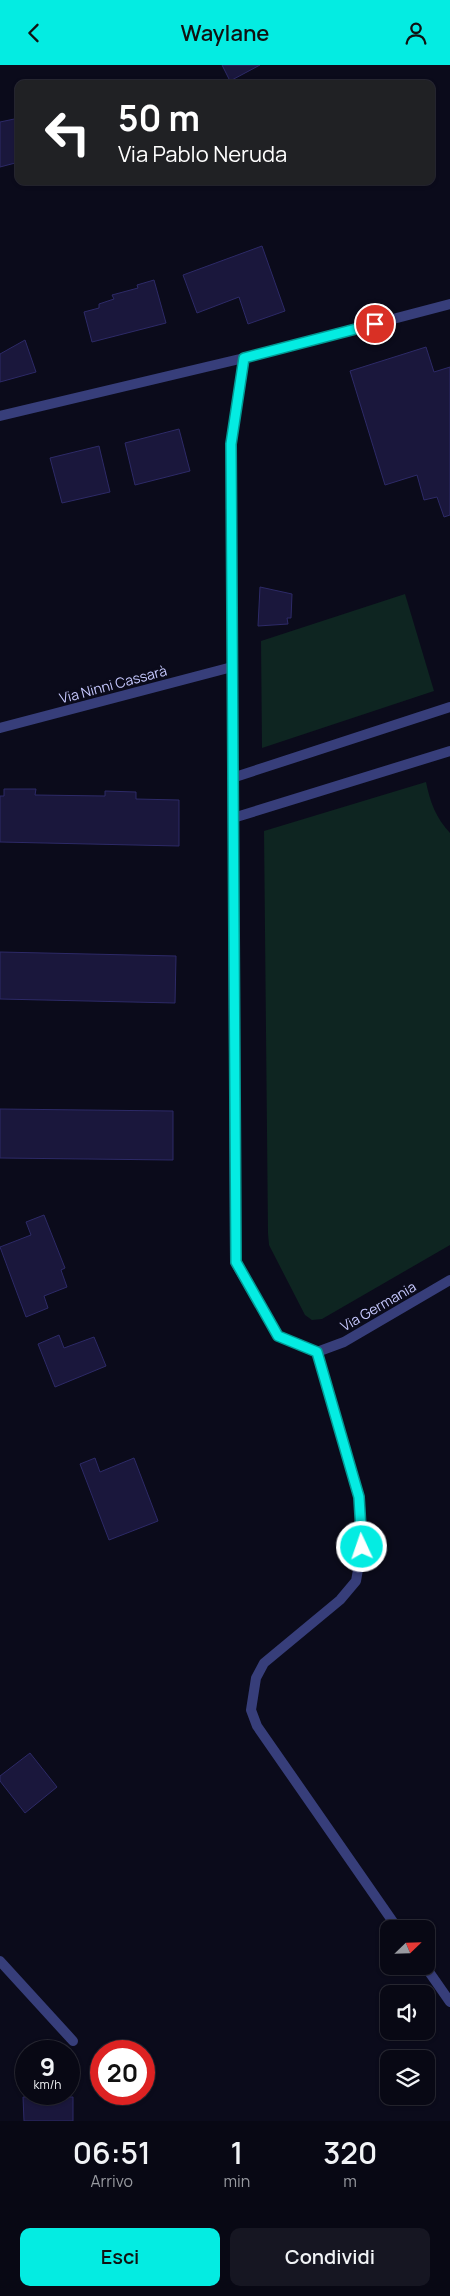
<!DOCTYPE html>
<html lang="it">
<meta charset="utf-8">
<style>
body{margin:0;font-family:Manrope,sans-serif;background:#161622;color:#f1f3f6;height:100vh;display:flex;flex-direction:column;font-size:19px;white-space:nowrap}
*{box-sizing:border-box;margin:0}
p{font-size:16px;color:#989aa0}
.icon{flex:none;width:28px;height:28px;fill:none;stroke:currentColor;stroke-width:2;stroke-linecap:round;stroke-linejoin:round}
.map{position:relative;height:2056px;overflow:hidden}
.sheet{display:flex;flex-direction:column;background:#080814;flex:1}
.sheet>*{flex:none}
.banner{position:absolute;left:15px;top:15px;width:420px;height:105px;border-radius:10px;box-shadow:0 1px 4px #0004,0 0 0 1px #292934;background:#202124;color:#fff;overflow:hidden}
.needle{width:32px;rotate:67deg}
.fabs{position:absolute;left:380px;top:1855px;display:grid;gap:10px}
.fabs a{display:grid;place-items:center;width:55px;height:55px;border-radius:10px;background:#080814;box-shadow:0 1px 4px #0004,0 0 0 1px #292934;font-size:25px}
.speed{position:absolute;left:15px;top:1975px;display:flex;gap:10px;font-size:25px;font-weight:700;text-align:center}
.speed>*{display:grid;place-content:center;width:65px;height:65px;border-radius:50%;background:#080814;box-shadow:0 1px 4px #0004,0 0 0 1px #292934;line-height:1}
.speed small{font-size:12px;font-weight:400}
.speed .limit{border:8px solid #d22;background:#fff;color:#111}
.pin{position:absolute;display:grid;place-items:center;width:42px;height:42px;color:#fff;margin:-21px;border:2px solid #fff;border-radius:50%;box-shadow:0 1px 5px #0007}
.me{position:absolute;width:55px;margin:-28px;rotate:357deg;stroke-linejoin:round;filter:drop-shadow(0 0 4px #0008)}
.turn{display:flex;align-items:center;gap:18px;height:105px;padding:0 20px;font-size:22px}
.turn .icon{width:65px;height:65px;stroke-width:2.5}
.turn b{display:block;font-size:35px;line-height:42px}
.eta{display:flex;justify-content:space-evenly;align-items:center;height:85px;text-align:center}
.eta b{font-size:30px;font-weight:600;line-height:35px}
.cta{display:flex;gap:10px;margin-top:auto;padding:10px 20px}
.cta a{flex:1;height:58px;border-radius:10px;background:#04ece2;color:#111;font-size:20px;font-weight:600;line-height:58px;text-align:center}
.cta a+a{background:#161622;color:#f1f3f6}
header{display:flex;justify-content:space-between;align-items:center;height:65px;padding:0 20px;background:#04ece2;color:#111;font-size:22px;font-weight:600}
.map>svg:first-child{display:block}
.green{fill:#0e2521}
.building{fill:#1a173c;stroke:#2d2a67}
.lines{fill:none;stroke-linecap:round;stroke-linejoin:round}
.service{stroke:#373e7a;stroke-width:10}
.pedestrian{stroke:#373e7a;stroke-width:10}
.minor{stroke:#373e7a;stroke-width:10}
.route-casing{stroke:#039993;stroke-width:12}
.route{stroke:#04ece2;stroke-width:9}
.labels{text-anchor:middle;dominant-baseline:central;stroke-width:5;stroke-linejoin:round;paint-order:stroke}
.street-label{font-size:14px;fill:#c6c8fe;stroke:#0b0b1b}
</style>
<header><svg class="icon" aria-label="back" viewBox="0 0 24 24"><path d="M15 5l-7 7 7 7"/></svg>Waylane<svg class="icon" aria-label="person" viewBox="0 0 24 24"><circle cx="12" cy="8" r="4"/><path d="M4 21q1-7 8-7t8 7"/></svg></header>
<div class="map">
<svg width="450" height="2056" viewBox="0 0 450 2056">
<rect width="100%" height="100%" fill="#0b0b1b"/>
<path class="green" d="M405,529L434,626L262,683L261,576Z
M426,717C430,737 436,753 450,768V1180L322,1254L312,1255L305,1250L269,1180L268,1168L264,766Z"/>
<path class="building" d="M222,0H260L230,16Z
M19,53V97L0,102V57Z
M262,181L285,246L248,259L239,232L197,248L183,210Z
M154,215L166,258L92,277L84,247L99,243V239L114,234L112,230L138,223L137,220Z
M25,275L36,307L0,317V289Z
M426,282L434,307L450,302V450L444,452L437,432L424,435L417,410L385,420L350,306Z
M179,364L190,406L135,420L125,378Z
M99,381L110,427L62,438L50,393Z
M260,522L292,529L291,553H287L288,559L258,561Z
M4,724H36L35,730L105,731V726L136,727V734L179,735V781L0,777V731H4Z
M0,887L176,891L175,938L0,934Z
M0,1044L173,1046V1095L0,1093Z
M44,1150L65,1203L61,1205L67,1222L44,1231L48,1243L26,1252L0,1182L31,1170L26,1157Z
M59,1270L64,1283L94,1272L106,1301L55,1322L38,1279Z
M95,1393L100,1407L134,1393L158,1456L109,1475L80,1399Z
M30,1688L57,1722L25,1748L0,1716V1711Z
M23,2032H73V2056H24Z"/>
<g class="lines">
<path class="service" d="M317,1287L359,1432L362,1482L356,1516L340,1535L264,1598L256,1613L251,1645L257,1661L398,1864
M425,1901L450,1937"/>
<path class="pedestrian" d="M232,713L450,642
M233,753L450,686"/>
<path class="minor" d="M244,293L231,379L235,1197L278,1271L317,1287L344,1277L450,1215
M0,351L244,293L450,239
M0,663L232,602
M0,1896L73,1976"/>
</g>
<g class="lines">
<defs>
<path id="route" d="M362,1482L359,1432L317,1287L278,1271L236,1197L231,379L244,293L375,259"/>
</defs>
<use href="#route" class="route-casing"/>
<use href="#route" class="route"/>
</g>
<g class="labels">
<g class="street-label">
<text transform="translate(113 619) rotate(-15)">Via Ninni Cassarà</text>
<text transform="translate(378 1241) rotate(-30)">Via Germania</text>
</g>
</g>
</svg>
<div class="fabs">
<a><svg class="needle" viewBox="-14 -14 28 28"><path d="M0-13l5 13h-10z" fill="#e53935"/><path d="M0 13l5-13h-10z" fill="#989aa0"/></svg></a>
<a><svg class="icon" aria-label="sound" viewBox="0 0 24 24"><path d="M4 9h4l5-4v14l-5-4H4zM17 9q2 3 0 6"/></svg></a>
<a><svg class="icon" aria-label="layers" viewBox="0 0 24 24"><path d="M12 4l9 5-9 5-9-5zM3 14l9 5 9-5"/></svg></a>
</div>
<div class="speed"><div>9<small>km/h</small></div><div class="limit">20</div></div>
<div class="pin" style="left:375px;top:259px;background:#d93025"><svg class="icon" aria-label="arrive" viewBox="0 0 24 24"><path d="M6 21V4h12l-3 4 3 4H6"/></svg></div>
<svg class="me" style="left:362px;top:1482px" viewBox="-20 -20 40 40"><circle r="17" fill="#04ece2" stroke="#fff" stroke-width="3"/><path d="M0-11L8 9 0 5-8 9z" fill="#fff"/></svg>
<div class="banner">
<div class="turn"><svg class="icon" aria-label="left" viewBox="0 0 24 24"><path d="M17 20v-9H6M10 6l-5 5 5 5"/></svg><div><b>50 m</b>Via Pablo Neruda</div></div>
</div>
</div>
<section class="sheet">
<div class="eta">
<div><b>06:51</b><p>Arrivo</p></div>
<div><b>1</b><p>min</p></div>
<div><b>320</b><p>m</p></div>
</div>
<div class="cta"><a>Esci</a><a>Condividi</a></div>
</section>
